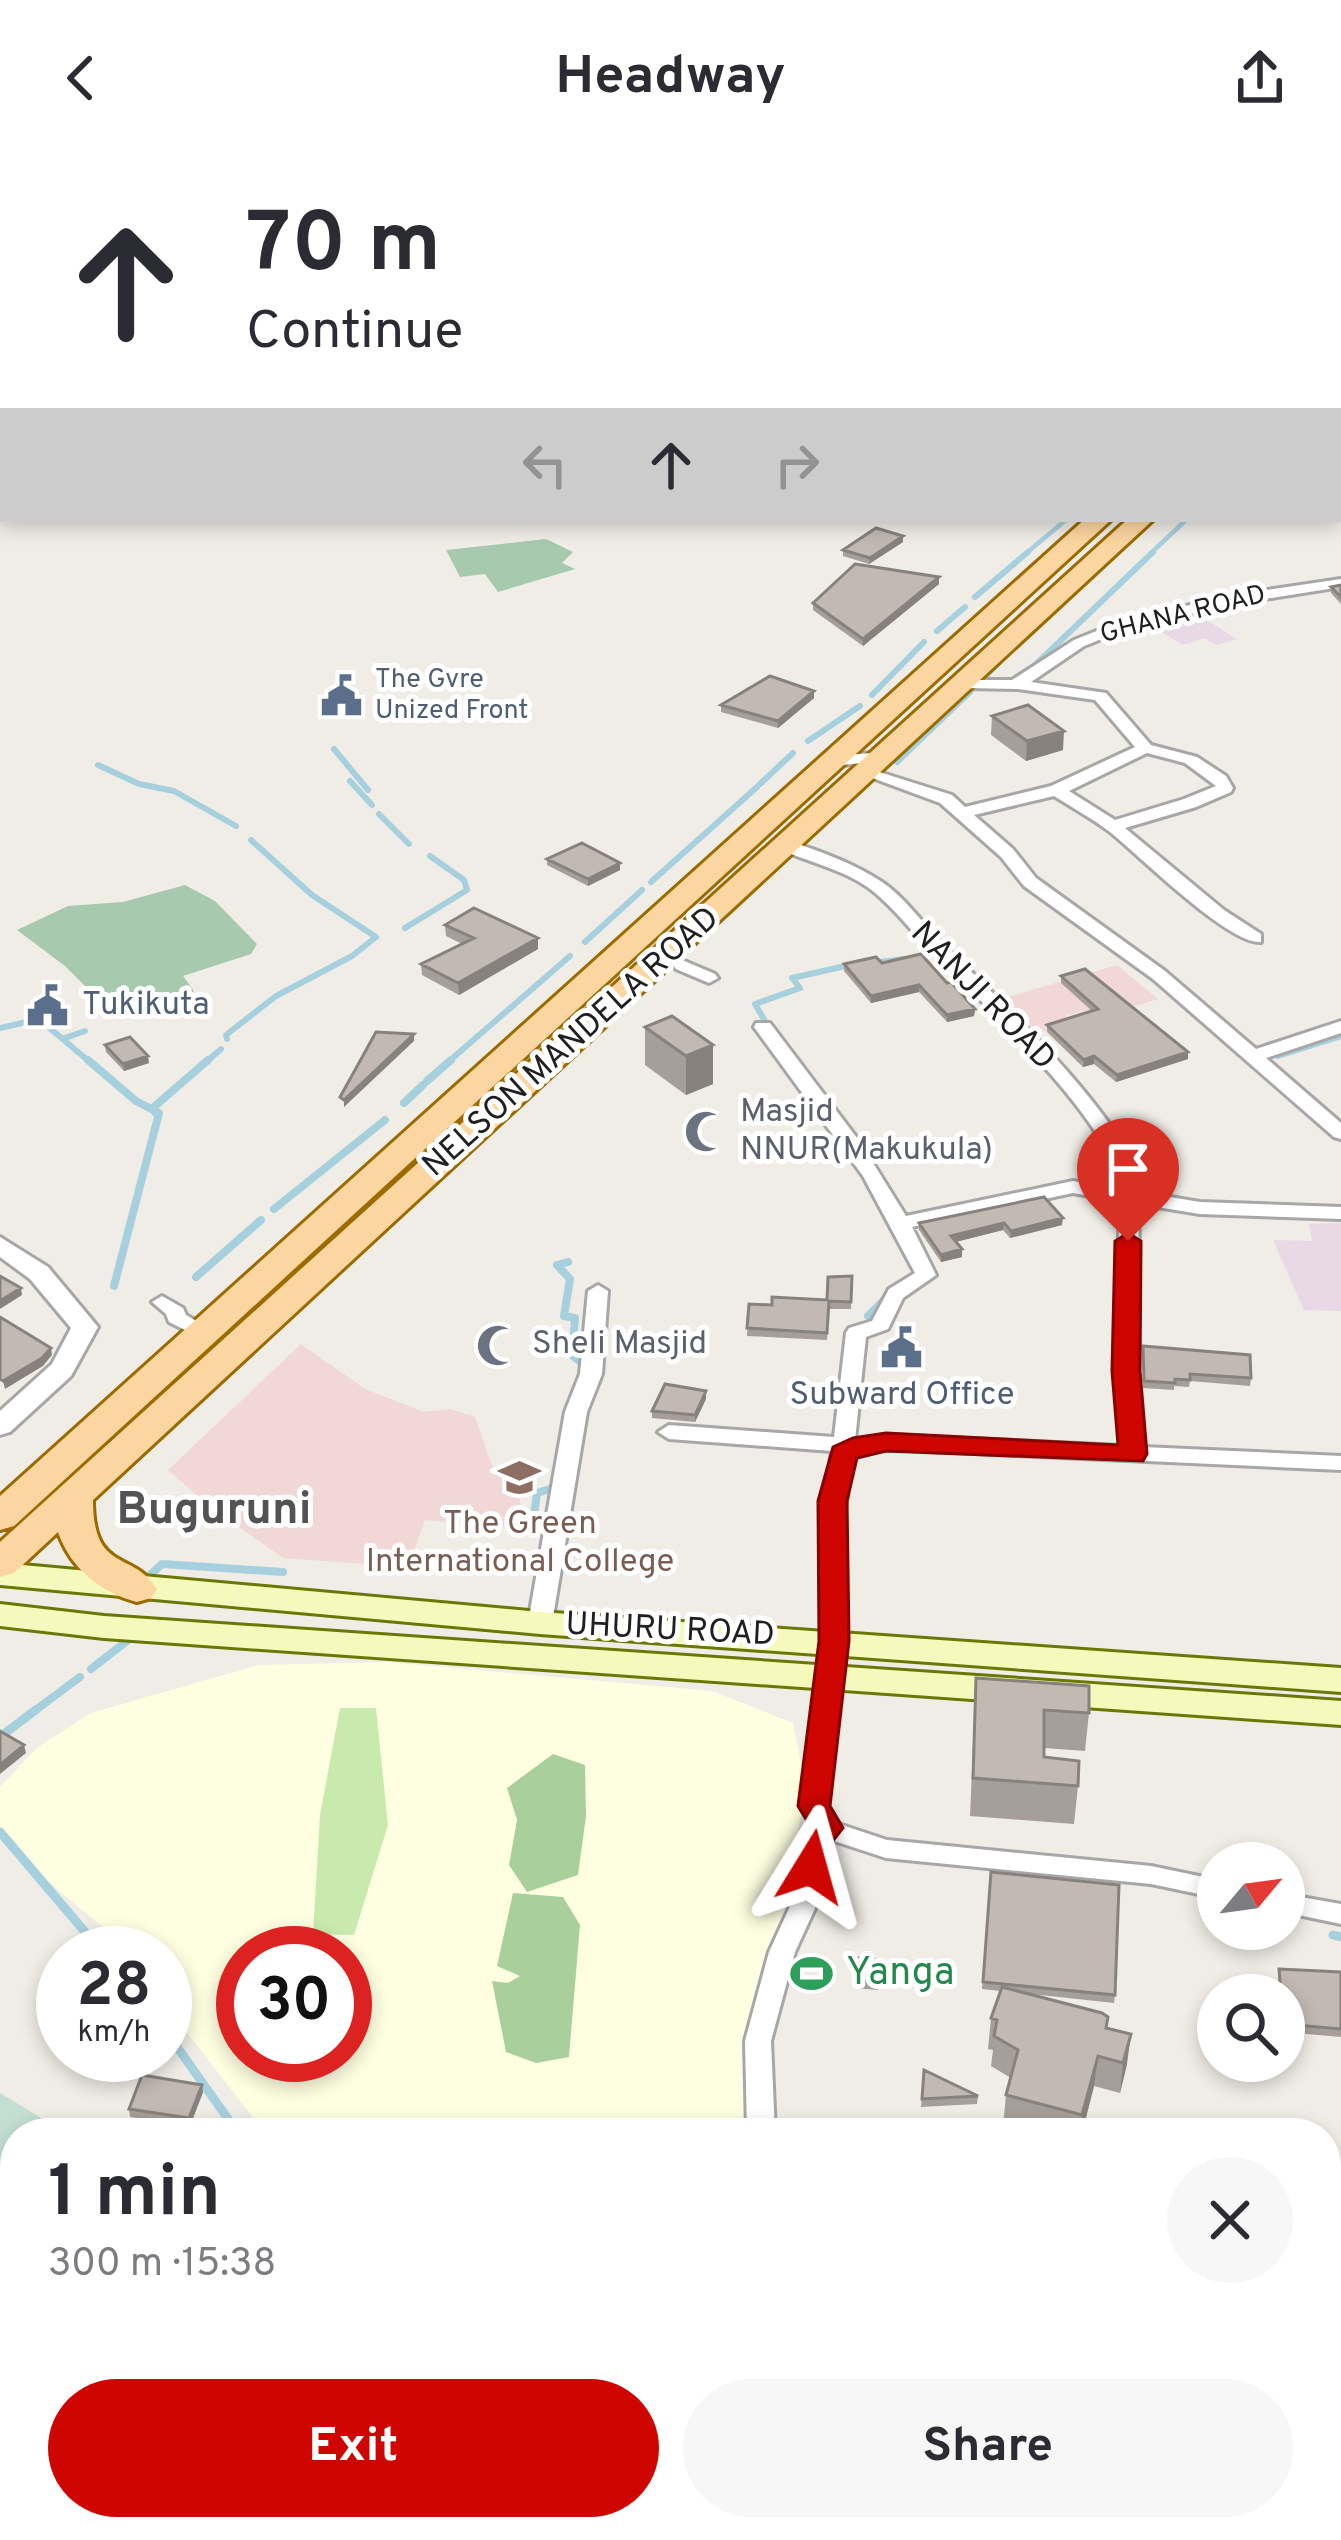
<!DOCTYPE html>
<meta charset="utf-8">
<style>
body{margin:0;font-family:Overpass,sans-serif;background:#f7f7f7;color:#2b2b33;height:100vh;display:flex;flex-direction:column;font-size:45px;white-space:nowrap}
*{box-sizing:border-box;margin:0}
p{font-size:39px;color:#7c7c81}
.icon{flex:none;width:66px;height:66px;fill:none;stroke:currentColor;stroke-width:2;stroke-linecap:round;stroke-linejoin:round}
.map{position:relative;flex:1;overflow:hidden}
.side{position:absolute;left:0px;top:1962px;width:1341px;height:423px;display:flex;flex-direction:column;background:#fff;border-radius:48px 48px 0 0;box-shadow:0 6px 18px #0003}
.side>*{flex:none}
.top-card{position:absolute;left:0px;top:0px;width:1341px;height:366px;box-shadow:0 6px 18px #0003;background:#fff;color:#2b2b33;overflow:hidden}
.needle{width:78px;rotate:61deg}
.controls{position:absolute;left:1197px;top:1686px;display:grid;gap:24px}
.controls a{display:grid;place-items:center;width:108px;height:108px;border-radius:50%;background:#fff;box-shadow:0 6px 18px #0003;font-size:60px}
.speed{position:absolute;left:36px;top:1770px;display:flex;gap:24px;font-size:60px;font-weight:700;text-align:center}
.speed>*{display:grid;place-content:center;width:156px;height:156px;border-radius:50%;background:#fff;box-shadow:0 6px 18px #0003;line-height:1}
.speed small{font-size:30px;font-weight:400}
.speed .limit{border:18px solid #d22;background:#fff;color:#111}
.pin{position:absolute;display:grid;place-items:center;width:102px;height:102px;color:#fff;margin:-123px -51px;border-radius:50% 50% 50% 0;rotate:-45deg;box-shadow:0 0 12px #0007}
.pin .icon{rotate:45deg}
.me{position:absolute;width:132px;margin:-66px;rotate:8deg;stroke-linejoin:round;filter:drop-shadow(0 0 9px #0008)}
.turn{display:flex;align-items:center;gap:42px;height:252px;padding:0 48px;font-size:54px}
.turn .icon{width:156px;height:156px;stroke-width:2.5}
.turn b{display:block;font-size:84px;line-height:102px}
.lanes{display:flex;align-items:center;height:114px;padding:0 48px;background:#0003;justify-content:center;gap:60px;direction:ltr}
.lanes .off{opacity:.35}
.round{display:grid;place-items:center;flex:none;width:126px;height:126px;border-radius:63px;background:#f7f7f7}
.summary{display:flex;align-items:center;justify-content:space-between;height:204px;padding:0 48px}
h1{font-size:72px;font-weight:700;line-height:90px}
.primary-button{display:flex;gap:24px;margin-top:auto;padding:24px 48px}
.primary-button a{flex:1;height:138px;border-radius:72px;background:#cf0501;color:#fff;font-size:48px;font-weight:700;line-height:138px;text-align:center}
.primary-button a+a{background:#f7f7f7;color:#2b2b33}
header{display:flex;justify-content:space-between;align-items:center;height:156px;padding:0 48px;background:#fff;font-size:54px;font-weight:700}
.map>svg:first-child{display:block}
.commercial{fill:#f1d7d6}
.industrial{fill:#e9d8e6}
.education{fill:#feffe1;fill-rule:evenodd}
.grass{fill:#c9eaad}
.forest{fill:#a9cf9b}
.wetland{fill:#c3ded2}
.cemetery{fill:#a7c9ad}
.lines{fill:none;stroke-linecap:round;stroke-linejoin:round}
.stream-far3{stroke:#a7d0de;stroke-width:4.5}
.stream-far2{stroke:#a7d0de;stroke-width:6}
.stream-far1{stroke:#a7d0de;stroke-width:8}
.stream{stroke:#a7d0de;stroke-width:9}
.minor-casing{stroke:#a7a7a7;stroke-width:6}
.tertiary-casing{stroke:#a7a7a7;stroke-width:6}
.secondary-casing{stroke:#697805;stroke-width:6}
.primary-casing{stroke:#9b6b00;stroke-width:6}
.minor{fill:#fff;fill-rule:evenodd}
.tertiary{fill:#fff;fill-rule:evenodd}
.secondary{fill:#f5f9bb;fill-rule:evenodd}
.primary{fill:#fcd6a0;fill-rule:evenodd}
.rail-casing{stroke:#6e6e6e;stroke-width:8}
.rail{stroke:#fff;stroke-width:4.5;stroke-dasharray:14;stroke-linecap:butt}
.wall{fill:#a69f99}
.shaded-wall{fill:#87827d}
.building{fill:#c1b9b2;stroke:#87827d;stroke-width:3}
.route{fill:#cf0501;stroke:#870301;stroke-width:3}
.labels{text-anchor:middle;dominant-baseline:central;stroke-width:10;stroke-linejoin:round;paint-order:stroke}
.far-street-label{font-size:27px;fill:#202020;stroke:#fff}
.far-service-label{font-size:27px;fill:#4e5e75;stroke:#fff;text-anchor:start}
.street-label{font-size:33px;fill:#202020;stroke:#fff}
.service-label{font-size:33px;fill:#4e5e75;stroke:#fff;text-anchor:start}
.worship-label{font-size:33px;fill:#5b616d;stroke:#fff;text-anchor:start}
.education-label{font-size:33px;fill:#785e54;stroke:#fff}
.near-leisure-label{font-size:39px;fill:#27864d;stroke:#fff;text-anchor:start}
.district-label{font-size:45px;font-weight:bold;fill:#535353;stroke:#fff}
</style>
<header><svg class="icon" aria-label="back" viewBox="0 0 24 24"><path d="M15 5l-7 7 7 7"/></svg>Headway<svg class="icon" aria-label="share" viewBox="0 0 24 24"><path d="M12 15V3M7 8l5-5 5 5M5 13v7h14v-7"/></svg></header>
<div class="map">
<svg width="1341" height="2384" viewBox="0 0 1341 2384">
<rect width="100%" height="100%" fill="#f0ede6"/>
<path class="commercial" d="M1117,809L1158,843L1096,862L1086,854L1066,860L1073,867L1029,880L991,846Z
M301,1188L365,1233L424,1256L450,1253L475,1261L494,1315L520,1339L519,1372L425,1364L408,1411L283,1402L208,1349L168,1314Z"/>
<path class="industrial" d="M1198,459L1237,483L1216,489L1204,482L1183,489L1153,471Z
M1341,1067V1155L1304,1154L1273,1084L1312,1085L1309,1068Z"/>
<path class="education" d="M386,1506L712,1535L793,1567L805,1628L757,1977H265L165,1848V1797H125L109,1776L45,1723L0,1671V1631L38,1591L91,1557L259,1509ZM243,1797H345V1899H243Z"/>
<path class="grass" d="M340,1552H376L388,1669L354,1779L313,1778L320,1659Z"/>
<path class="forest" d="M553,1598L585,1609L586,1660L578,1719L527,1736L509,1709L517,1664L507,1632Z
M513,1737L563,1741L580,1769L569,1901L536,1907L506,1896L492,1825L508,1827L520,1820L497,1810Z"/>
<path class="wetland" d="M0,1937L66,1977H15V2090L0,2084Z
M183,2370H276L309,2384H176Z
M479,2370H870L888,2384H492Z"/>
<path class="cemetery" d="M546,383L573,396L562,407L575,413L498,436L485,418L460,421L446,394Z
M185,729L215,745L257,788L251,798L183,820L194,835L171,859L101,846L65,810L17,774L68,750L123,746Z"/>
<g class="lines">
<path class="stream-far3" d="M267,3L273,0
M1338,109L1341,101
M1024,399L1067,363
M1149,399L1187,363"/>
<path class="stream-far2" d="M975,441L1028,396
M937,475L965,451
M1030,514L1153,396
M982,524L1002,503
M872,539L924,486
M808,585L860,550
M334,593L368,634
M897,606L971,535
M98,609L139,628L174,635L236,670
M350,625L372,649
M760,628L793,597
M379,658L409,688
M651,726L757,631
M405,772L467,734L464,724L430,700
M585,786L642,734
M871,807L904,803
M0,872L39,863L91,907
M769,872L755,848L800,832L792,822L850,809
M65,882L85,875
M227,883L226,879L276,840L352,800L376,781L312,739L251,684
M1278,900L1341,880
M205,907L221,893
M447,907L570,800"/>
<path class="stream-far1" d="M88,904L136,945L159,957L114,1130
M427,925L451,904
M404,947L423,929
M155,956V950L208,904
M274,1053L385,964
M568,1106L557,1109L570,1123L564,1160L575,1162L572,1199L586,1210
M196,1121L261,1064
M868,1160L888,1140
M532,1375L537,1337L556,1331
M148,1421L162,1408L283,1416
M91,1513L132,1481
M33,1556L80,1521"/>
<path class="stream" d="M0,1581L37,1553
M0,1676L103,1797
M1333,1779L1341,1781
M165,1874L238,1977
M0,2010L15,2014
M1127,2370L1133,2384
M710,2384L720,2370"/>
<defs>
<path id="minor" d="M46,0H58L59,3H47Z
M188,0H200L202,3H190Z
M0,59H3V67H0Z
M3,142V151L0,152V143Z
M1341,423V431L1220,450L1109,480L1084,490L1031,526L1106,537L1151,589L1197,601L1226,620L1233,632L1231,636L1196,651L1125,672L1224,754L1261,778V786C1229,789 1139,699 1110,676C1093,663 1073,652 1054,640L974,659L1013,693L1036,722L1165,815L1256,893L1341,865V877L1266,902L1341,967V983L1334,981L1153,823L1024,730L1001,701L940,647L859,617L861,614H873L952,639L965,651L1051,630L1135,591L1095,544L1018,533L966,532L958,527L960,524H1012L1074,484L1099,474L1219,441ZM1147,597L1185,607L1216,630L1184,643L1115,664L1069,635Z
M885,596L893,601L891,604L833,610L825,605L833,600Z
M788,685C818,694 855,708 882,726C903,740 922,766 940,785C986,831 1141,974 1140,1036L1200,1046L1341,1051V1063L1200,1058L1139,1048L1137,1215L1143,1291L1341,1300V1314L886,1293L853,1301L843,1366L844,1504L826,1650L836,1667L887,1684L1151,1710L1218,1724V1742L1151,1728L886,1702L831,1684L824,1690L823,1735L795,1796L771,1885L775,1977H747L745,1885L769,1796L797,1735L800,1687L813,1671L802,1650L821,1504V1366L832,1295L669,1283L658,1276L669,1269L834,1281L846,1177L849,1172L872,1165L889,1133L915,1117L863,1020L754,871L756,867H770L860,986L906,1060L1073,1025L1120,1033C1114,967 980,845 932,796C913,777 895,753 874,736C849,715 811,707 782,694L780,690ZM1073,1037L1120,1045L1115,1215L1121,1290L886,1279L855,1284L866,1181L888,1173L903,1142L936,1119L912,1071Z
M682,804L715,818L718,822L709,827L676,813L673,809L676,805Z
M598,1129L608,1135L602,1218L587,1256L552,1467L548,1473H532L528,1467L565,1256L580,1218L588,1135Z
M162,1140L183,1152L186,1159L214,1175L211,1180H197L169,1166L166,1158L152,1146Z
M1284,1738L1341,1748V1768L1284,1756Z
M0,2016L15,2020V2042L0,2038Z
M1326,2120L1341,2124V2148L1326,2144Z
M15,2357V2370H32L25,2384H0C0,2370 1,2362 15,2357Z
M686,2370H716L712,2384H682Z
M889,2370H926L935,2384H898Z
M1282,2370H1316L1324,2384H1290Z"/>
<path id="tertiary" d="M0,1081L48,1111L98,1171L71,1220L10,1276L0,1279V1255L52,1208L71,1172L30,1123L0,1101Z"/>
<path id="secondary" d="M0,1407L540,1456L1341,1512V1536L540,1478L0,1429Z
M0,1448L104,1460L1341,1545V1569L104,1482L0,1470Z"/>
<path id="primary" d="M1341,0V19L1338,20V3H1333Z
M1341,67V86L1338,87V68Z
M1085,363H1112L14,1370L0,1374V1340Z
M1128,363H1154L93,1344C93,1418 133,1394 157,1433L151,1442L137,1446C100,1436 71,1413 58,1376L14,1417L0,1421V1386Z"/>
</defs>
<use href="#minor" class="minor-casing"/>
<use href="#tertiary" class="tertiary-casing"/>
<use href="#secondary" class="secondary-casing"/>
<use href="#primary" class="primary-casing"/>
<use href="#minor" class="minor"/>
<use href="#tertiary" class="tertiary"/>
<use href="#secondary" class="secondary"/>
<use href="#primary" class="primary"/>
<defs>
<path id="rail" d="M355,3L362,0"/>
</defs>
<use href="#rail" class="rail-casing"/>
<use href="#rail" class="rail"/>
</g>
<path class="wall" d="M546,0L725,1L824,0L822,3H579Z
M864,0H922L920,3Z
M903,386L869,408L843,400V394Z
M939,421V428L863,490L813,454V447Z
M1341,429V448L1331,437V431Z
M814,542L778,572L721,556V549Z
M992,560L1063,594L1026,605L991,579Z
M547,703L620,714L588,730L547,709Z
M445,769L538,782V793L459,839L422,819L421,808L462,788L446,780Z
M882,807L947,827L975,853L974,860L947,866L919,836L871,847L844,815V808Z
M1061,820L1188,903L1116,926L1094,908L1083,911L1047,876V869L1092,855L1061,827Z
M645,871L713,889V928L686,939L645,909Z
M105,889L149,907L124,915L106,896Z
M1044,1041L1062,1069L1010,1082L1003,1074L956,1086L962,1093V1101L941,1106L919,1074V1067Z
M852,1120L851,1153H829L827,1184L747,1180L749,1148L772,1149L827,1144Z
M1143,1190L1251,1222L1250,1230L1190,1225L1189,1231L1174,1230V1234L1143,1232Z
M706,1243L695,1266L652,1262V1255Z
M976,1522L1089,1557L1085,1595L1044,1592V1601L1078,1630L1074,1668L970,1660Z
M991,1716L1115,1839L1114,1847L1031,1838L1106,1872L1127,1908L1120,1937L1094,1930L1082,1977H1031L1003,1970L1006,1939L1011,1922L991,1910L993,1894L988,1893L991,1862L1001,1835L982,1833Z
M857,1802L879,1804L878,1834L854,1832Z
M1279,1813L1341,1816V1881L1284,1876V1839H1279Z
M924,1914L978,1940L977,1948L921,1951Z
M203,1936L190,1970L130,1961L129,1953Z"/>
<path class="shaded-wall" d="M903,380V386L869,408L870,402Z
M939,421V428L863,490V483Z
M814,535V542L778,572V565Z
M1064,575L1063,594L1026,605L1027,585Z
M620,707V714L588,730V723Z
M538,782V793L459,839L458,827Z
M919,829V836L871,847V840Z
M975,853L974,860L947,866V859Z
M414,878V885L344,951V944Z
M713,889V928L686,939V900Z
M1188,896V903L1116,926L1117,919Z
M148,900L149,907L124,915L123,908Z
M1094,900V908L1083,911L1084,904Z
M1063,1062L1062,1069L1010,1082L1011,1075Z
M1004,1067L1003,1074L951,1087V1080Z
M962,1093V1101L941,1106V1099Z
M21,1132L22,1139L0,1153V1145Z
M51,1192L52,1199L43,1210L5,1233L3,1225Z
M706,1235V1243L695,1266V1259Z
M24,1589L26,1597L0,1618V1609Z
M1131,1878L1127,1908L1120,1937L1123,1907Z
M1098,1900L1094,1930L1082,1977H1080L1082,1959Z
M202,1929L203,1936L190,1970L189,1962Z"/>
<path class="building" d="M602,0H723V2L820,0L818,3H635Z
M876,372L903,380L870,402L843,394Z
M855,408L939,421L863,483L813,447Z
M1341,429V441L1331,431Z
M770,520L814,535L778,565L721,549Z
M1028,549L1064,575L1027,585L992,560Z
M582,687L620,707L588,723L547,703Z
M474,752L538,782L458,827L421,808L474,782L445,769Z
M921,798L947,827L951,826L975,853L947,859L919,829L871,840L844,808L876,801L882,807Z
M1085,813L1188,896L1117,919L1094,900L1084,904L1047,869L1098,853L1061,820Z
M672,860L713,889L686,900L645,871Z
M376,876L414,878L344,944L340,941Z
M130,881L148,900L123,908L105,889Z
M1044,1041L1063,1062L1011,1075L1004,1067L951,1080L962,1093L941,1099L919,1067Z
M0,1120L21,1132L0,1145Z
M852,1120L851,1146L829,1145L827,1177L747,1172L749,1148L772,1149V1141L827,1144L828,1121Z
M0,1161L51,1192L42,1202L3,1225L0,1223Z
M1143,1190L1250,1199L1251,1222L1190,1218V1224L1175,1223V1227L1144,1225Z
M665,1228L706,1235L695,1259L652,1255Z
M976,1522L1089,1530V1557L1044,1554V1601L1079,1605L1078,1630L973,1622Z
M0,1575L24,1589L0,1609Z
M991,1716L1119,1729L1115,1839L983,1826Z
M857,1802L879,1804L878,1826L855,1824Z
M1279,1813L1341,1816V1873L1284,1868V1839H1281Z
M1002,1831L1102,1857L1108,1861L1106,1872L1131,1878L1123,1907L1098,1900L1082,1959L1006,1939L1018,1894L994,1880L997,1864L991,1862Z
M924,1914L978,1940L922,1943Z
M142,1919L202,1929L189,1962L129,1953Z"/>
<path class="route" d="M1128,1077L1141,1085L1140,1215L1147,1298L1143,1305L886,1295L857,1302L847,1345L849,1485L830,1650L843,1672L828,1691L823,1720H800C790,1702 796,1683 810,1670L798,1650L819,1485L818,1345L833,1291L853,1282L886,1277L1118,1289L1112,1215L1115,1085Z"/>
<defs>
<symbol id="civic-bare" viewBox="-9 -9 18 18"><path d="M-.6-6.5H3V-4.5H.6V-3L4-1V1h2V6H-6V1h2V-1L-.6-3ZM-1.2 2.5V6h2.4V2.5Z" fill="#5c6f8a" stroke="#fff" stroke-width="2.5" paint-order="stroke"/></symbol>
<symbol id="mosque-bare" viewBox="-9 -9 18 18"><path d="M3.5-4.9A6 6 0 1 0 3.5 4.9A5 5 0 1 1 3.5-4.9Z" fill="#6b7280" stroke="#fff" stroke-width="2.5" paint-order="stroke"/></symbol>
<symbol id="university-bare" viewBox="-9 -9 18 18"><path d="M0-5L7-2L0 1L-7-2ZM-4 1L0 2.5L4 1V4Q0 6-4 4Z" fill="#8d6e63" stroke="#fff" stroke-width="2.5" paint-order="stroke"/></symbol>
<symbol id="stadium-bare" viewBox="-9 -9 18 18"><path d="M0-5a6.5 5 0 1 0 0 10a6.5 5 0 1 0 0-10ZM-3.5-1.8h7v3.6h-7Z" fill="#2e9e5b" stroke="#fff" stroke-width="2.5" paint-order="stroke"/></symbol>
</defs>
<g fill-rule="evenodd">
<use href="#civic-bare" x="312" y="510" width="59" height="59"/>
<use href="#civic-bare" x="18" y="820" width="59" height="59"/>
<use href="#mosque-bare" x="676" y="946" width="59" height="59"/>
<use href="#mosque-bare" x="468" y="1160" width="59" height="59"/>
<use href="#civic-bare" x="872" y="1162" width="59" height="59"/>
<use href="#university-bare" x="490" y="1292" width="59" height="59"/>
<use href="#stadium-bare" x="782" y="1788" width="59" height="59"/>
</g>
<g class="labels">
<g class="far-street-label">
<text transform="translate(1183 459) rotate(-14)">GHANA ROAD</text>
</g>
<g class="far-service-label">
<text x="375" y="524">The Gvre<tspan x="375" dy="31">Unized Front</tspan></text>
</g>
<g class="street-label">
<text transform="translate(982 841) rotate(46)">NANJI ROAD</text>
<text transform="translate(572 887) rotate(-42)">NELSON MANDELA ROAD</text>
<text transform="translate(670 1475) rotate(3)">UHURU ROAD</text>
</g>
<g class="service-label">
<text x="82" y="850">Tukikuta</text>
<text x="902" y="1240" text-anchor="middle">Subward Office</text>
</g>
<g class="worship-label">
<text x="740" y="957">Masjid<tspan x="740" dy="38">NNUR(Makukula)</tspan></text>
<text x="532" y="1189">Sheli Masjid</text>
</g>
<g class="education-label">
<text x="520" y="1369">The Green<tspan x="520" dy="38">International College</tspan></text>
</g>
<g class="near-leisure-label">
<text x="846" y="1818">Yanga</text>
</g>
<g class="district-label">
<text x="214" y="1355">Buguruni</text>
</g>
</g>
</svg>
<div class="controls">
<a><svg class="needle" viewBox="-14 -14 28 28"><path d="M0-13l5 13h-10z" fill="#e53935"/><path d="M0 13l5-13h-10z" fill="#7c7c81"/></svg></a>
<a><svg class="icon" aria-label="search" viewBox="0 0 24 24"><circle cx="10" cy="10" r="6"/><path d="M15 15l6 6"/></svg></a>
</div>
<div class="speed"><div>28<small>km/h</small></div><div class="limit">30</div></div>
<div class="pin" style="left:1128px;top:1085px;background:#d93025"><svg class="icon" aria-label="arrive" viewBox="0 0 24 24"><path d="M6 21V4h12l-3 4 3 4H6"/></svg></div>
<svg class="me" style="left:811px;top:1711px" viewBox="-20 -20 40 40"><path d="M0-17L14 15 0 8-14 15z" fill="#cf0501" stroke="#fff" stroke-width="4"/></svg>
<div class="top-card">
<div class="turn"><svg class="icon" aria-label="ahead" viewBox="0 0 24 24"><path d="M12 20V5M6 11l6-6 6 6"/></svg><div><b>70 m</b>Continue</div></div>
<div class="lanes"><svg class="icon off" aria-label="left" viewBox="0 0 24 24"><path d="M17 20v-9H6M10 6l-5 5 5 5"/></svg><svg class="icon" aria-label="ahead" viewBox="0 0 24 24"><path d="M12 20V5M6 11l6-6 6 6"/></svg><svg class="icon off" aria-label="right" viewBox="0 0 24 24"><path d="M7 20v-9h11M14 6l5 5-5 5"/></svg></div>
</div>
<section class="side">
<div class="summary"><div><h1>1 min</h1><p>300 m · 15:38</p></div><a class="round"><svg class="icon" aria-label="close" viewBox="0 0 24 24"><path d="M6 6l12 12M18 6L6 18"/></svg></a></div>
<div class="primary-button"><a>Exit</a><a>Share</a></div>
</section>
</div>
